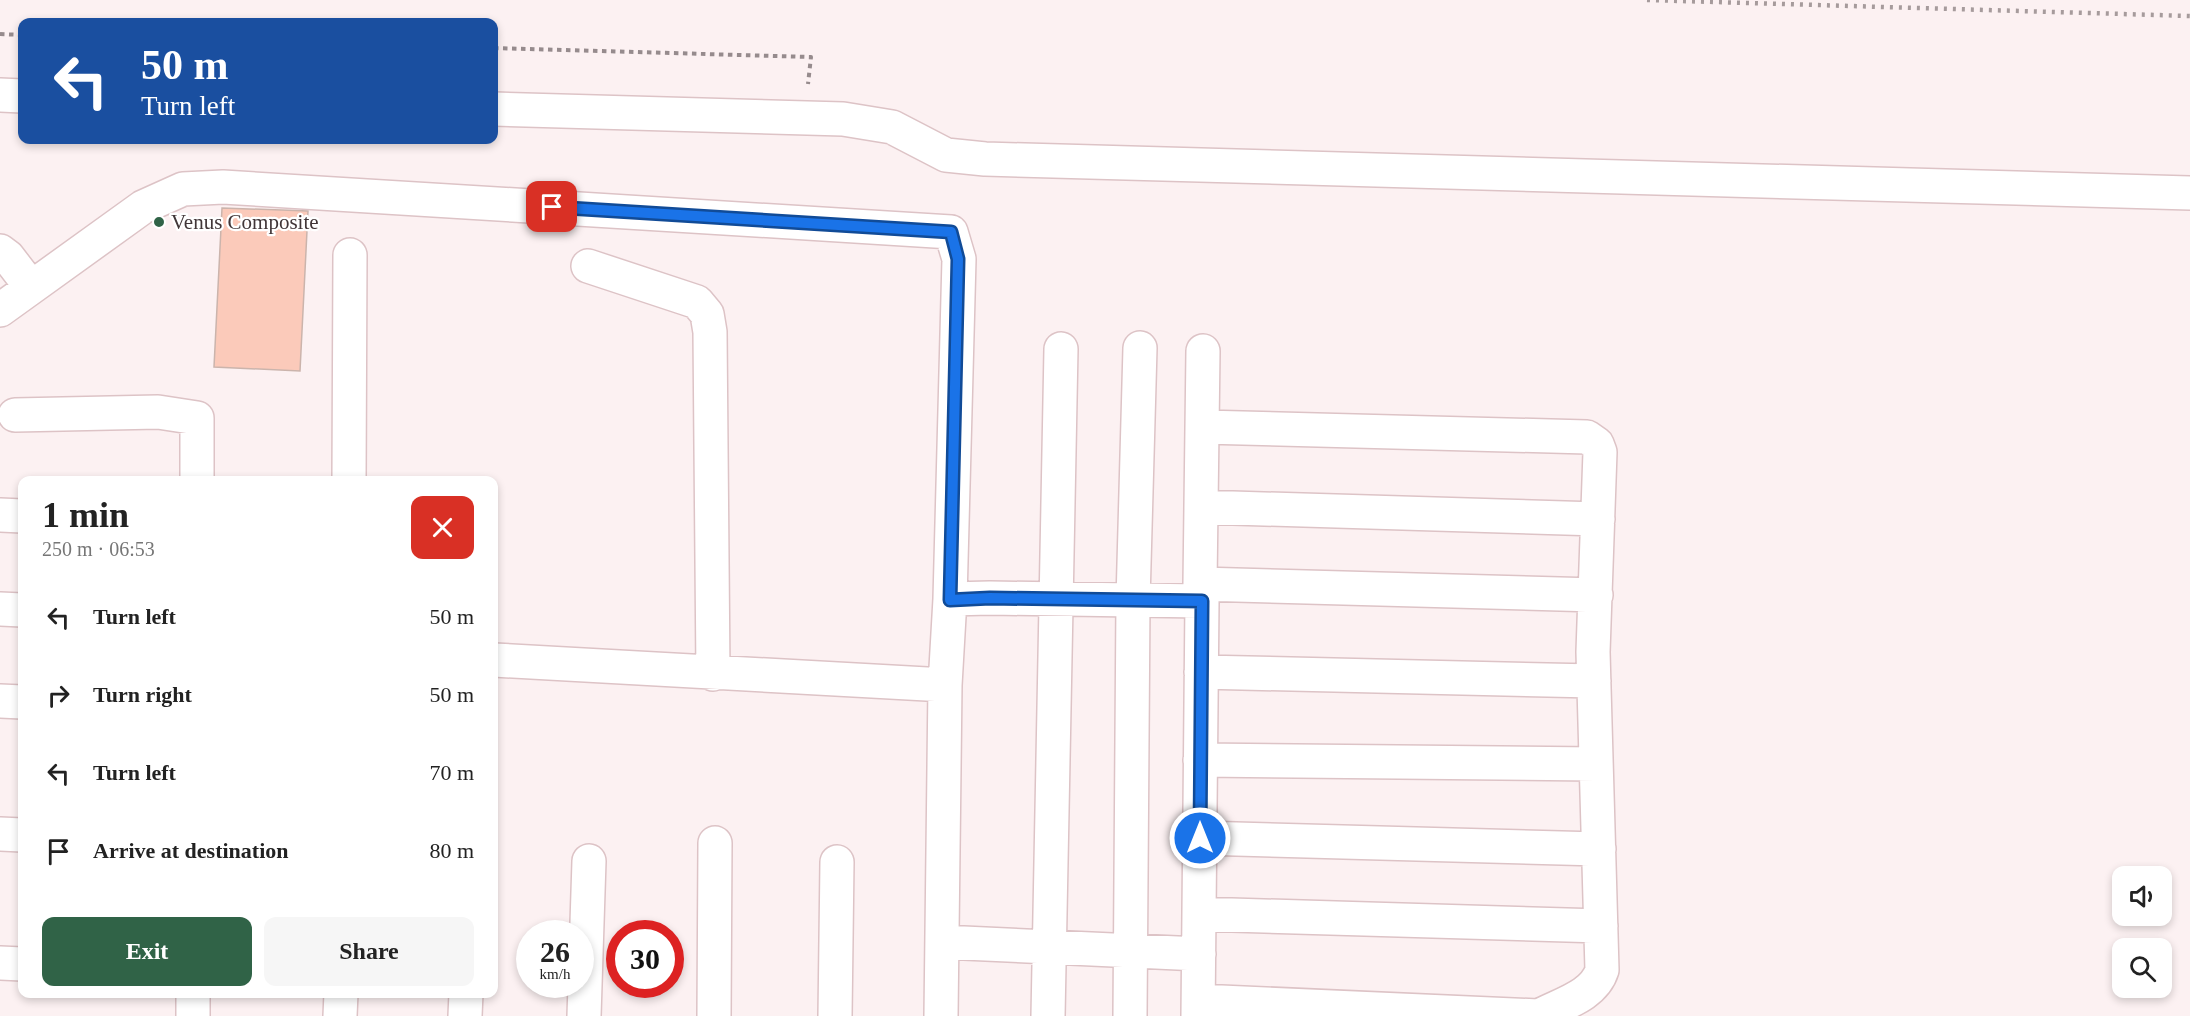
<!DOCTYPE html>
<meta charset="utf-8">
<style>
body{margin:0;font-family:"Times New Roman",serif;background:#f6f6f6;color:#222;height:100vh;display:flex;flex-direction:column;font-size:22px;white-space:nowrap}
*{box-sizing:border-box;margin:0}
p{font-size:20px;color:#767676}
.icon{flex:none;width:33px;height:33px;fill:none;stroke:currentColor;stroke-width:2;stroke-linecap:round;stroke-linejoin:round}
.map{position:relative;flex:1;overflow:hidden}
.sheet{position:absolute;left:18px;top:476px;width:480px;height:522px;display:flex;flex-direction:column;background:#fff;border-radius:12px;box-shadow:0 3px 9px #0003}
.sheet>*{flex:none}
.hud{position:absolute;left:18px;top:18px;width:480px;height:126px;border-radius:12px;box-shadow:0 3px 9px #0003;background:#1a4fa0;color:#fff;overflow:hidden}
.buttons{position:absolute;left:2112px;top:866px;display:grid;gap:12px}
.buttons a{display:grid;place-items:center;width:60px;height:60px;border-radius:12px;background:#fff;box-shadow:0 3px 9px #0003;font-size:30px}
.speed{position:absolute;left:516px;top:920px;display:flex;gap:12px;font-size:30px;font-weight:700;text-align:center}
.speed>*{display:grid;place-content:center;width:78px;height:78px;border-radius:50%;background:#fff;box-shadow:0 3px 9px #0003;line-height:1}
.speed small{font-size:15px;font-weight:400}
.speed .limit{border:9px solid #d22;background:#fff;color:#111}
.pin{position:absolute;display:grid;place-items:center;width:51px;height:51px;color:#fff;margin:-26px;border-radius:12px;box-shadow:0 3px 9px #0006}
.me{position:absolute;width:66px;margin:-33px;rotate:0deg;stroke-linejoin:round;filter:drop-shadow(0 0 4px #0008)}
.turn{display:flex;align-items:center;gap:21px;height:126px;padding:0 24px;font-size:27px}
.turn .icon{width:78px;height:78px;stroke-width:2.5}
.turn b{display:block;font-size:42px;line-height:51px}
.round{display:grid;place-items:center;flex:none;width:63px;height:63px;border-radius:12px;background:#f6f6f6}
.head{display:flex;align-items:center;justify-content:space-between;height:102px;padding:0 24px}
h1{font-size:36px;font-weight:700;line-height:45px}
.cta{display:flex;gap:12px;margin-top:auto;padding:12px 24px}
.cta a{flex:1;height:69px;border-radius:12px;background:#306347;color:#fff;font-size:24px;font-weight:700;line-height:69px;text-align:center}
.cta a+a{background:#f6f6f6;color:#222}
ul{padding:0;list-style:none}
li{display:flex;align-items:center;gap:18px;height:78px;padding:0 24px}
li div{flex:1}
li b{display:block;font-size:22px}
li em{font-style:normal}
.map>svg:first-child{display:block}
.building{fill:#fbcaba;stroke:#cbb4ac;stroke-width:1.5}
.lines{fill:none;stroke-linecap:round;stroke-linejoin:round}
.minor-casing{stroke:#ddc3c6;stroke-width:36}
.path{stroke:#968b8d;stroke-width:4;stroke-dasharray:4.5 4.5;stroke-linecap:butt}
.minor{stroke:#fff;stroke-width:33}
.rail{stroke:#a69b9c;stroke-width:4.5;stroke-dasharray:3 6;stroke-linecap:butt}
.route-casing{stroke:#114b97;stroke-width:15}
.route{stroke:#1a73e8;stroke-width:10}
.poi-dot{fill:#306347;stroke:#fff;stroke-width:2}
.labels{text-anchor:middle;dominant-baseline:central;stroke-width:4.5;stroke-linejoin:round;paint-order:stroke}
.poi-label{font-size:21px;fill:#413638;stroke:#fff;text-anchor:start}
</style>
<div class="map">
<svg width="2190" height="1016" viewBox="0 0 2190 1016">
<rect width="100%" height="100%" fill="#fcf1f2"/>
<path class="building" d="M222,208L308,211L300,371L214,367Z"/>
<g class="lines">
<defs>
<path id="minor" d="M0,95L22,96
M494,109L843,119L892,127L946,155L985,159L2190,193
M0,251L8,257L31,287
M588,266L697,302L707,314L710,332L713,674
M0,310L143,207L183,189L223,187L951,232L959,259L950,599L945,685L941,1016
M15,415L158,412L197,418V480
M1203,427L1587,437L1597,444L1600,452L1593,652L1602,970C1594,996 1561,1004 1539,1016
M349,480L350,255
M1201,507L1598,519
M0,515L22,516
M1200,584L1596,595
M950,599L990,598L1202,601
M0,609L22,610
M494,660L945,685
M1201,672L1594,681
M0,701L22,702
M1200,760L1596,764
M0,834L22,835
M1200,838L1599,849
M1199,914L1601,926
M942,942L1199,954
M0,963L22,964
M1199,1001L1538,1016
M193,1016V993
M340,1016L341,993
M465,1016L466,993
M584,1016L589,861
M714,1016L715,843
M835,1016L837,862
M1048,1016L1061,349
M1130,1016L1133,600L1140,348
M1198,1016L1202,601L1200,584L1203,351"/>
</defs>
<use href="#minor" class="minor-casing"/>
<path class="path" d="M0,34L22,35
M494,48L811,57L808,84"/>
<use href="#minor" class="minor"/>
<path class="rail" d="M1647,0L2190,16"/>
</g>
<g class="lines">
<defs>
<path id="route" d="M552,207L951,232L958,259L950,600L990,598L1202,601L1200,838"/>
</defs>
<use href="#route" class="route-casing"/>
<use href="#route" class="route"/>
</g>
<circle class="poi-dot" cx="159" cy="222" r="6"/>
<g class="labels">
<g class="poi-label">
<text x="171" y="222">Venus Composite</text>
</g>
</g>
</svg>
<div class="buttons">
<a><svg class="icon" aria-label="sound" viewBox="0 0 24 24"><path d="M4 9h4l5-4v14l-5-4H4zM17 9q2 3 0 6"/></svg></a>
<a><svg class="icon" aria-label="search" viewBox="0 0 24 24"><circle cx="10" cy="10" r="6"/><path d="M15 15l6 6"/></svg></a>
</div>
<div class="speed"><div>26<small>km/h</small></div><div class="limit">30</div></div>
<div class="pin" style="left:552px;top:207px;background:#d93025"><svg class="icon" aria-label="arrive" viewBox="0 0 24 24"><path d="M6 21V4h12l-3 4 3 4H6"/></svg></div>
<svg class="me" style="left:1200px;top:838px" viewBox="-20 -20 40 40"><circle r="17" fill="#1a73e8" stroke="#fff" stroke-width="3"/><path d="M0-11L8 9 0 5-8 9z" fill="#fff"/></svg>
<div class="hud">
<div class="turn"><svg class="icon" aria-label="left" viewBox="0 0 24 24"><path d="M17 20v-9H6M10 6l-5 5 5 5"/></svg><div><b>50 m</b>Turn left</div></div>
</div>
<section class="sheet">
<div class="head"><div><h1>1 min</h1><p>250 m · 06:53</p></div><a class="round" style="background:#d93025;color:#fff"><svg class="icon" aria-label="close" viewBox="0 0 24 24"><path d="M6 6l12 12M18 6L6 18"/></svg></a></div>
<ul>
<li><svg class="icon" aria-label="left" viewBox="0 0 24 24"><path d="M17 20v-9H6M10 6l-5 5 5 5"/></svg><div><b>Turn left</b></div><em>50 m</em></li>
<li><svg class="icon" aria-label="right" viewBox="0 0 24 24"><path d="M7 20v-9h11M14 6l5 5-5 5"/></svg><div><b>Turn right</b></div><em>50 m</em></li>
<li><svg class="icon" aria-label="left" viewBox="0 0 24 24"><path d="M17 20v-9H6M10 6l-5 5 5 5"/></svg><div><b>Turn left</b></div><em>70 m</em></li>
<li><svg class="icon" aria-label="arrive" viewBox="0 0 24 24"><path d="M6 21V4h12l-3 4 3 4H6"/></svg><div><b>Arrive at destination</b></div><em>80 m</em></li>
</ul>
<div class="cta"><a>Exit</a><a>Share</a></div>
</section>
</div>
